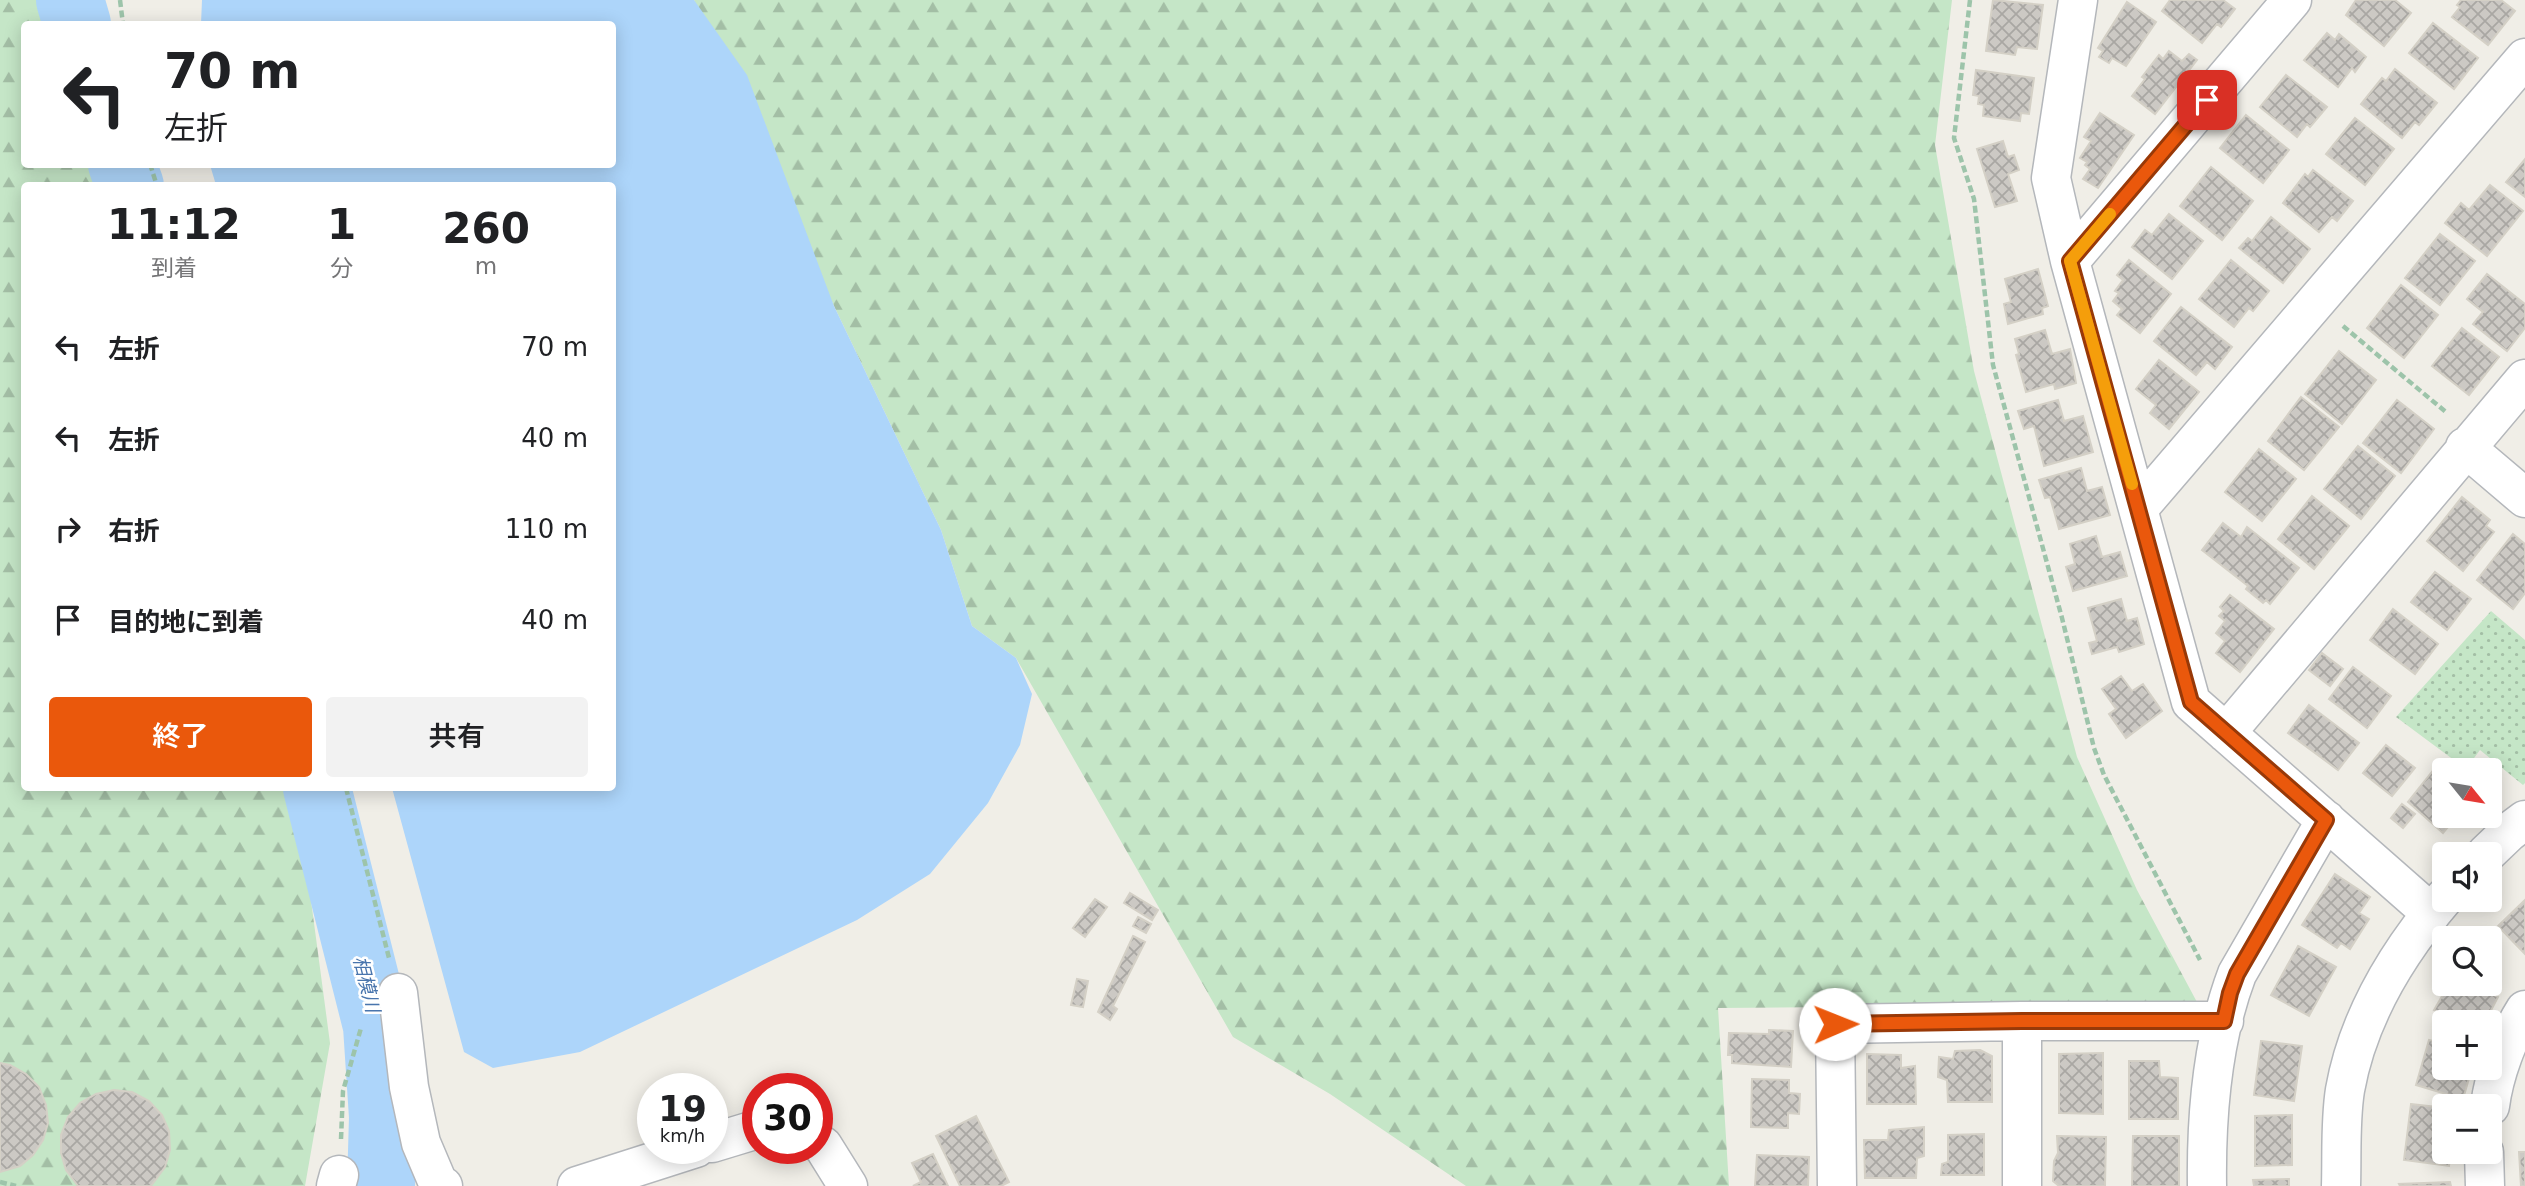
<!DOCTYPE html>
<html lang="ja">
<meta charset="utf-8">
<style>
body{margin:0;font-family:"DejaVu Sans","Noto Sans JP",sans-serif;background:#f2f2f2;color:#202124;height:100vh;display:flex;flex-direction:column;font-size:26px;white-space:nowrap}
*{box-sizing:border-box;margin:0}
p{font-size:23px;color:#757577}
.icon{flex:none;width:38px;height:38px;fill:none;stroke:currentColor;stroke-width:2;stroke-linecap:round;stroke-linejoin:round}
.map{position:relative;flex:1;overflow:hidden}
.details{position:absolute;left:21px;top:182px;width:595px;height:609px;display:flex;flex-direction:column;background:#fff;border-radius:7px;box-shadow:0 4px 18px #0003}
.details>*{flex:none}
.banner{position:absolute;left:21px;top:21px;width:595px;height:147px;border-radius:7px;box-shadow:0 4px 18px #0003;background:#fff;color:#202124;overflow:hidden}
.needle{width:46px;rotate:120deg}
.buttons{position:absolute;left:2432px;top:758px;display:grid;gap:14px}
.buttons a{display:grid;place-items:center;width:70px;height:70px;border-radius:7px;background:#fff;box-shadow:0 4px 18px #0003;font-size:35px}
.speed{position:absolute;left:637px;top:1073px;display:flex;gap:14px;font-size:35px;font-weight:700;text-align:center}
.speed>*{display:grid;place-content:center;width:91px;height:91px;border-radius:50%;background:#fff;box-shadow:0 4px 18px #0003;line-height:1}
.speed small{font-size:18px;font-weight:400}
.speed .limit{border:10px solid #d22;background:#fff;color:#111}
.pin{position:absolute;display:grid;place-items:center;width:60px;height:60px;color:#fff;margin:-30px;border-radius:14px;box-shadow:0 4px 10px #0006}
.me{position:absolute;width:77px;margin:-38px;rotate:89deg;stroke-linejoin:round;filter:drop-shadow(0 0 5px #0008)}
.turn{display:flex;align-items:center;gap:24px;height:147px;padding:0 28px;font-size:32px}
.turn .icon{width:91px;height:91px;stroke-width:2.5}
.turn b{display:block;font-size:49px;line-height:60px}
.eta{display:flex;justify-content:space-evenly;align-items:center;height:119px;text-align:center}
.eta b{font-size:42px;font-weight:600;line-height:49px}
.action{display:flex;gap:14px;margin-top:auto;padding:14px 28px}
.action a{flex:1;height:80px;border-radius:7px;background:#ea580c;color:#fff;font-size:28px;font-weight:600;line-height:80px;text-align:center}
.action a+a{background:#f2f2f2;color:#202124}
ul{padding:0;list-style:none}
li{display:flex;align-items:center;gap:21px;height:91px;padding:0 28px}
li div{flex:1}
li b{display:block;font-size:26px}
li em{font-style:normal}
.map>svg:first-child{display:block}
.grass{fill:url(#grass-dots)}
.forest{fill:url(#forest-firs)}
.water{fill:#add5fa}
.lines{fill:none;stroke-linecap:round;stroke-linejoin:round}
.river{stroke:#add5fa;stroke-width:68}
.building{fill:url(#building-cross-hatch);stroke:#d4d0c6;stroke-width:2}
.minor-casing{stroke:#b4b7bb;stroke-width:41}
.tertiary-casing{stroke:#b4b7bb;stroke-width:41}
.path{stroke:#9dc4aa;stroke-width:4.5;stroke-dasharray:7 3.5;stroke-linecap:butt}
.minor{stroke:#fff;stroke-width:38}
.tertiary{stroke:#fff;stroke-width:38}
.route-casing{stroke:#983908;stroke-width:18}
.route{stroke:#ea580c;stroke-width:12}
.slow{stroke:#f59e0b;stroke-width:12}
.labels{text-anchor:middle;dominant-baseline:central;stroke-width:5;stroke-linejoin:round;paint-order:stroke}
.water-label{font-size:19px;font-style:italic;fill:#4975ad;stroke:#fff}
</style>
<div class="map">
<svg width="2525" height="1186" viewBox="0 0 2525 1186">
<defs>
<pattern id="grass-dots" width="8" height="8" patternUnits="userSpaceOnUse" patternTransform="scale(1.75)"><rect width="8" height="8" fill="#c5e6c7"/><path d="M2 2h.1M6 6h.1" fill="none" stroke="#a3bea5" stroke-width="1.8" stroke-linecap="round"/></pattern>
<pattern id="forest-firs" width="22" height="20" patternUnits="userSpaceOnUse" patternTransform="scale(1.75)"><rect width="22" height="20" fill="#c5e6c7"/><path d="M5 1l3.5 6h-7zM16 11l3.5 6h-7z" fill="#a3bea5"/></pattern>
<pattern id="building-cross-hatch" width="8" height="8" patternUnits="userSpaceOnUse" patternTransform="scale(1.75)"><rect width="8" height="8" fill="#ccc9c4"/><path d="M0 0l8 8M0 8l8-8" fill="none" stroke="#a9a7a3"/></pattern>
</defs>
<rect width="100%" height="100%" fill="#f0eee7"/>
<path class="grass" d="M2491,611L2525,640V783L2523,785L2480,750L2466,769L2396,717Z"/>
<path class="forest" d="M0,0H82L70,24H24V164L88,165L95,185L24,186V788H288L302,833L330,1043L305,1186H0Z
M694,0H1952L1935,145L1974,371L2077,757L2137,890L2198,1004L1718,1008L1729,1186H1466L1330,1094L1233,1037L1016,658L972,626L941,530L834,306Z"/>
<path class="water" d="M202,0H694L747,75L834,306L941,530L972,626L1016,658L1032,694L1020,745L988,803L930,874L857,920L580,1052L493,1068L464,1052L392,788H612V186L216,185L210,165L612,164V24H201Z"/>
<g class="lines">
<path class="river" d="M70,0L77,24
M122,164L130,186
M317,788L377,1026L383,1117L381,1186"/>
</g>
<path class="building" d="M1993,0L2043,5L2037,49L2017,47L2015,55L1986,51Z
M2170,0H2223L2235,9L2221,27L2217,24L2202,43L2162,11Z
M2356,0H2395L2411,13L2384,46L2346,15Z
M2461,0H2501L2515,11L2488,45L2452,17L2460,7L2457,5Z
M2127,2L2156,22L2126,66L2112,58L2109,63L2099,57L2103,51L2098,48Z
M2433,23L2478,58L2454,89L2409,53Z
M2327,33L2335,40L2339,34L2366,57L2355,72L2352,68L2338,87L2304,60Z
M2169,51L2182,61L2189,54L2197,60L2155,114L2132,96L2145,79L2142,77L2159,55L2163,59Z
M2395,69L2437,103L2419,125L2415,122L2402,138L2361,104L2382,78L2386,81Z
M1976,70L2034,78L2029,114L2021,113L2020,121L1983,116L1984,105L1978,104L1979,96L1973,95Z
M2286,75L2327,107L2310,127L2307,124L2297,137L2260,107Z
M2100,113L2134,135L2098,188L2083,179L2090,169L2085,165L2087,162L2080,158L2091,141L2084,137Z
M2246,115L2289,150L2263,183L2220,148Z
M2355,118L2394,149L2365,185L2326,154Z
M2003,141L2008,157L2014,155L2019,170L2008,174L2017,201L1995,207L1977,149Z
M2525,159V197L2506,182Z
M2211,167L2253,201L2222,240L2180,206Z
M2313,170L2353,201L2337,221L2332,217L2319,232L2283,203L2305,174L2308,177Z
M2490,185L2523,211L2487,256L2445,223L2461,203L2469,210Z
M2169,214L2203,241L2172,279L2132,247L2145,230L2152,235Z
M2271,217L2310,249L2283,283L2239,248L2248,238L2252,241Z
M2440,234L2475,261L2440,305L2405,278Z
M2129,260L2171,294L2140,333L2117,315L2122,309L2113,301L2119,293L2115,291L2123,280L2117,275Z
M2231,260L2269,291L2253,311L2249,308L2234,327L2199,299Z
M2038,269L2048,306L2042,308L2043,314L2008,324L2004,304L2011,302L2005,279Z
M2487,274L2525,304V328L2507,351L2473,324L2483,312L2467,299Z
M2401,285L2438,315L2404,358L2367,328Z
M2181,307L2232,347L2215,369L2207,362L2196,375L2154,341Z
M2462,328L2499,357L2469,395L2432,366Z
M2045,330L2052,354L2070,349L2076,383L2055,389L2054,384L2026,392L2016,355L2019,354L2015,339Z
M2339,351L2376,380L2342,424L2305,394Z
M2159,360L2199,392L2169,429L2150,413L2156,405L2136,389Z
M2301,397L2339,427L2304,470L2268,441Z
M2058,400L2064,421L2083,416L2093,452L2044,466L2034,426L2024,429L2018,411Z
M2397,400L2434,429L2401,473L2363,443Z
M2358,446L2395,476L2361,519L2324,489Z
M2259,449L2296,479L2262,521L2225,492Z
M2081,468L2087,491L2102,487L2110,515L2059,529L2050,497L2045,498L2039,480Z
M2312,496L2349,526L2314,569L2278,539Z
M2462,497L2490,520L2486,526L2494,532L2463,571L2427,541Z
M2223,523L2241,537L2247,527L2299,568L2270,604L2266,600L2263,603L2246,589L2248,586L2202,550Z
M2513,534L2525,544V593L2513,609L2477,580Z
M2096,536L2102,557L2120,552L2127,576L2073,591L2066,567L2075,564L2070,544Z
M2435,572L2471,599L2447,630L2411,602Z
M2230,595L2274,629L2240,672L2216,653L2225,641L2216,633L2225,621L2219,616L2224,611L2220,607Z
M2121,599L2127,621L2137,618L2144,644L2119,652L2117,647L2092,654L2089,643L2097,641L2088,608Z
M2393,609L2438,644L2415,674L2370,640Z
M2322,653L2343,669L2330,686L2309,670Z
M2353,667L2391,696L2367,728L2329,699Z
M2121,676L2132,691L2143,684L2162,711L2126,738L2109,714L2116,709L2102,689Z
M2309,705L2359,743L2338,770L2288,733Z
M2386,745L2415,768L2392,796L2363,773Z
M2439,763L2447,770H2445V816H2457L2443,833L2408,802Z
M2402,804L2415,814L2403,828L2391,818Z
M2335,874L2370,897L2359,913L2369,919L2350,949L2341,943L2337,948L2302,925Z
M1130,893L1158,910L1152,920L1124,903Z
M1095,899L1107,907L1085,937L1073,928Z
M2525,900V954L2498,926Z
M1138,917L1151,924L1146,933L1133,926Z
M1133,936L1145,942L1113,1006L1117,1009L1110,1020L1098,1012Z
M2298,946L2336,967L2309,1016L2271,995Z
M1077,979L1088,981L1083,1007L1071,1005Z
M2449,984H2474L2498,997L2485,1022H2456L2434,1010Z
M1769,1030L1793,1031L1791,1067L1732,1063V1055H1728L1729,1033L1769,1034Z
M2429,1040L2445,1044V1068H2472L2463,1099L2416,1085Z
M2261,1041L2302,1046L2294,1101L2254,1095Z
M1980,1050L1992,1056V1102H1948L1947,1080L1938,1077L1939,1057L1953,1059L1955,1051Z
M2103,1053V1114L2059,1113V1054Z
M1867,1054L1901,1055V1068L1915,1066L1916,1104H1867Z
M2129,1061H2159L2160,1077L2178,1078V1119H2129Z
M0,1063L10,1065L26,1074L39,1087L46,1105L48,1123L43,1140L33,1155L20,1166L0,1172Z
M1752,1079L1789,1080V1093L1800,1094L1799,1114L1788,1113V1128L1751,1127Z
M114,1090L132,1092L149,1101L162,1115L169,1131L170,1150L165,1167L151,1186H78L66,1170L61,1153V1135L68,1117L80,1103L96,1094Z
M2411,1104L2445,1108V1152H2451L2449,1166L2404,1160Z
M2292,1115V1165L2255,1166V1116Z
M976,1116L1009,1182L1001,1186H960L936,1136Z
M1924,1127V1156L1917,1158L1916,1178H1865L1864,1140H1888L1889,1130Z
M1984,1134V1175H1941L1942,1164L1948,1162V1135Z
M2057,1136L2106,1137L2105,1186H2059L2053,1181L2054,1161L2058,1153Z
M2133,1136H2179V1186H2132Z
M2519,1152H2525V1186H2521Z
M933,1154L948,1186H913L921,1182L912,1163Z
M1757,1155L1809,1157L1808,1186H1755Z
M2289,1179V1186H2254L2253,1180Z
M2450,1182L2451,1186H2400L2399,1184Z"/>
<g class="lines">
<defs>
<path id="minor" d="M2078,0L2051,178L2070,261L2191,702L2431,913
M2070,261L2292,0
M2465,447L2525,498
M2138,509L2525,58
M2226,733L2525,379
M398,993L409,1087L421,1143L438,1183L443,1186
M2022,1021V1186
M2490,1106C2494,1074 2508,1037 2525,1010
M817,1142L823,1146L848,1186
M712,1143L758,1129
M2484,1152L2485,1186
M336,1186L339,1175
M577,1186L696,1148
M1837,1186L1835,1024L2022,1021H2224
M2207,1186C2206,1116 2212,1040 2237,974L2326,820"/>
<path id="tertiary" d="M2486,854L2509,832L2525,820
M2341,1186C2342,1154 2340,1121 2345,1090C2358,1017 2397,953 2445,897"/>
</defs>
<use href="#minor" class="minor-casing"/>
<use href="#tertiary" class="tertiary-casing"/>
<path class="path" d="M120,0L123,24
M1970,0L1954,138L1974,199L1993,365L2062,618L2094,748L2104,775L2200,960
M150,164L157,186
M2343,326L2447,413
M346,788L389,958
M341,1139L343,1091L361,1028
M0,1182L16,1186"/>
<use href="#minor" class="minor"/>
<use href="#tertiary" class="tertiary"/>
</g>
<g class="lines">
<defs>
<path id="route" d="M1835,1024L2022,1021H2224L2230,993L2237,974L2326,820L2191,702L2070,261L2207,100"/>
</defs>
<use href="#route" class="route-casing"/>
<use href="#route" class="route"/>
<path class="slow" d="M2110,214L2070,261L2132,484"/>
</g>
<g class="labels">
<g class="water-label">
<text transform="translate(367 984) rotate(76)">相模川</text>
</g>
</g>
</svg>
<div class="buttons">
<a><svg class="needle" viewBox="-14 -14 28 28"><path d="M0-13l5 13h-10z" fill="#e53935"/><path d="M0 13l5-13h-10z" fill="#757577"/></svg></a>
<a><svg class="icon" aria-label="sound" viewBox="0 0 24 24"><path d="M4 9h4l5-4v14l-5-4H4zM17 9q2 3 0 6"/></svg></a>
<a><svg class="icon" aria-label="search" viewBox="0 0 24 24"><circle cx="10" cy="10" r="6"/><path d="M15 15l6 6"/></svg></a>
<a>+</a>
<a>−</a>
</div>
<div class="speed"><div>19<small>km/h</small></div><div class="limit">30</div></div>
<div class="pin" style="left:2207px;top:100px;background:#d93025"><svg class="icon" aria-label="arrive" viewBox="0 0 24 24"><path d="M6 21V4h12l-3 4 3 4H6"/></svg></div>
<svg class="me" style="left:1835px;top:1024px" viewBox="-20 -20 40 40"><circle r="19" fill="#fff"/><path d="M0-13L10 11 0 6-10 11z" fill="#ea580c"/></svg>
<div class="banner">
<div class="turn"><svg class="icon" aria-label="left" viewBox="0 0 24 24"><path d="M17 20v-9H6M10 6l-5 5 5 5"/></svg><div><b>70 m</b>左折</div></div>
</div>
<section class="details">
<div class="eta">
<div><b>11:12</b><p>到着</p></div>
<div><b>1</b><p>分</p></div>
<div><b>260</b><p>m</p></div>
</div>
<ul>
<li><svg class="icon" aria-label="left" viewBox="0 0 24 24"><path d="M17 20v-9H6M10 6l-5 5 5 5"/></svg><div><b>左折</b></div><em>70 m</em></li>
<li><svg class="icon" aria-label="left" viewBox="0 0 24 24"><path d="M17 20v-9H6M10 6l-5 5 5 5"/></svg><div><b>左折</b></div><em>40 m</em></li>
<li><svg class="icon" aria-label="right" viewBox="0 0 24 24"><path d="M7 20v-9h11M14 6l5 5-5 5"/></svg><div><b>右折</b></div><em>110 m</em></li>
<li><svg class="icon" aria-label="arrive" viewBox="0 0 24 24"><path d="M6 21V4h12l-3 4 3 4H6"/></svg><div><b>目的地に到着</b></div><em>40 m</em></li>
</ul>
<div class="action"><a>終了</a><a>共有</a></div>
</section>
</div>
